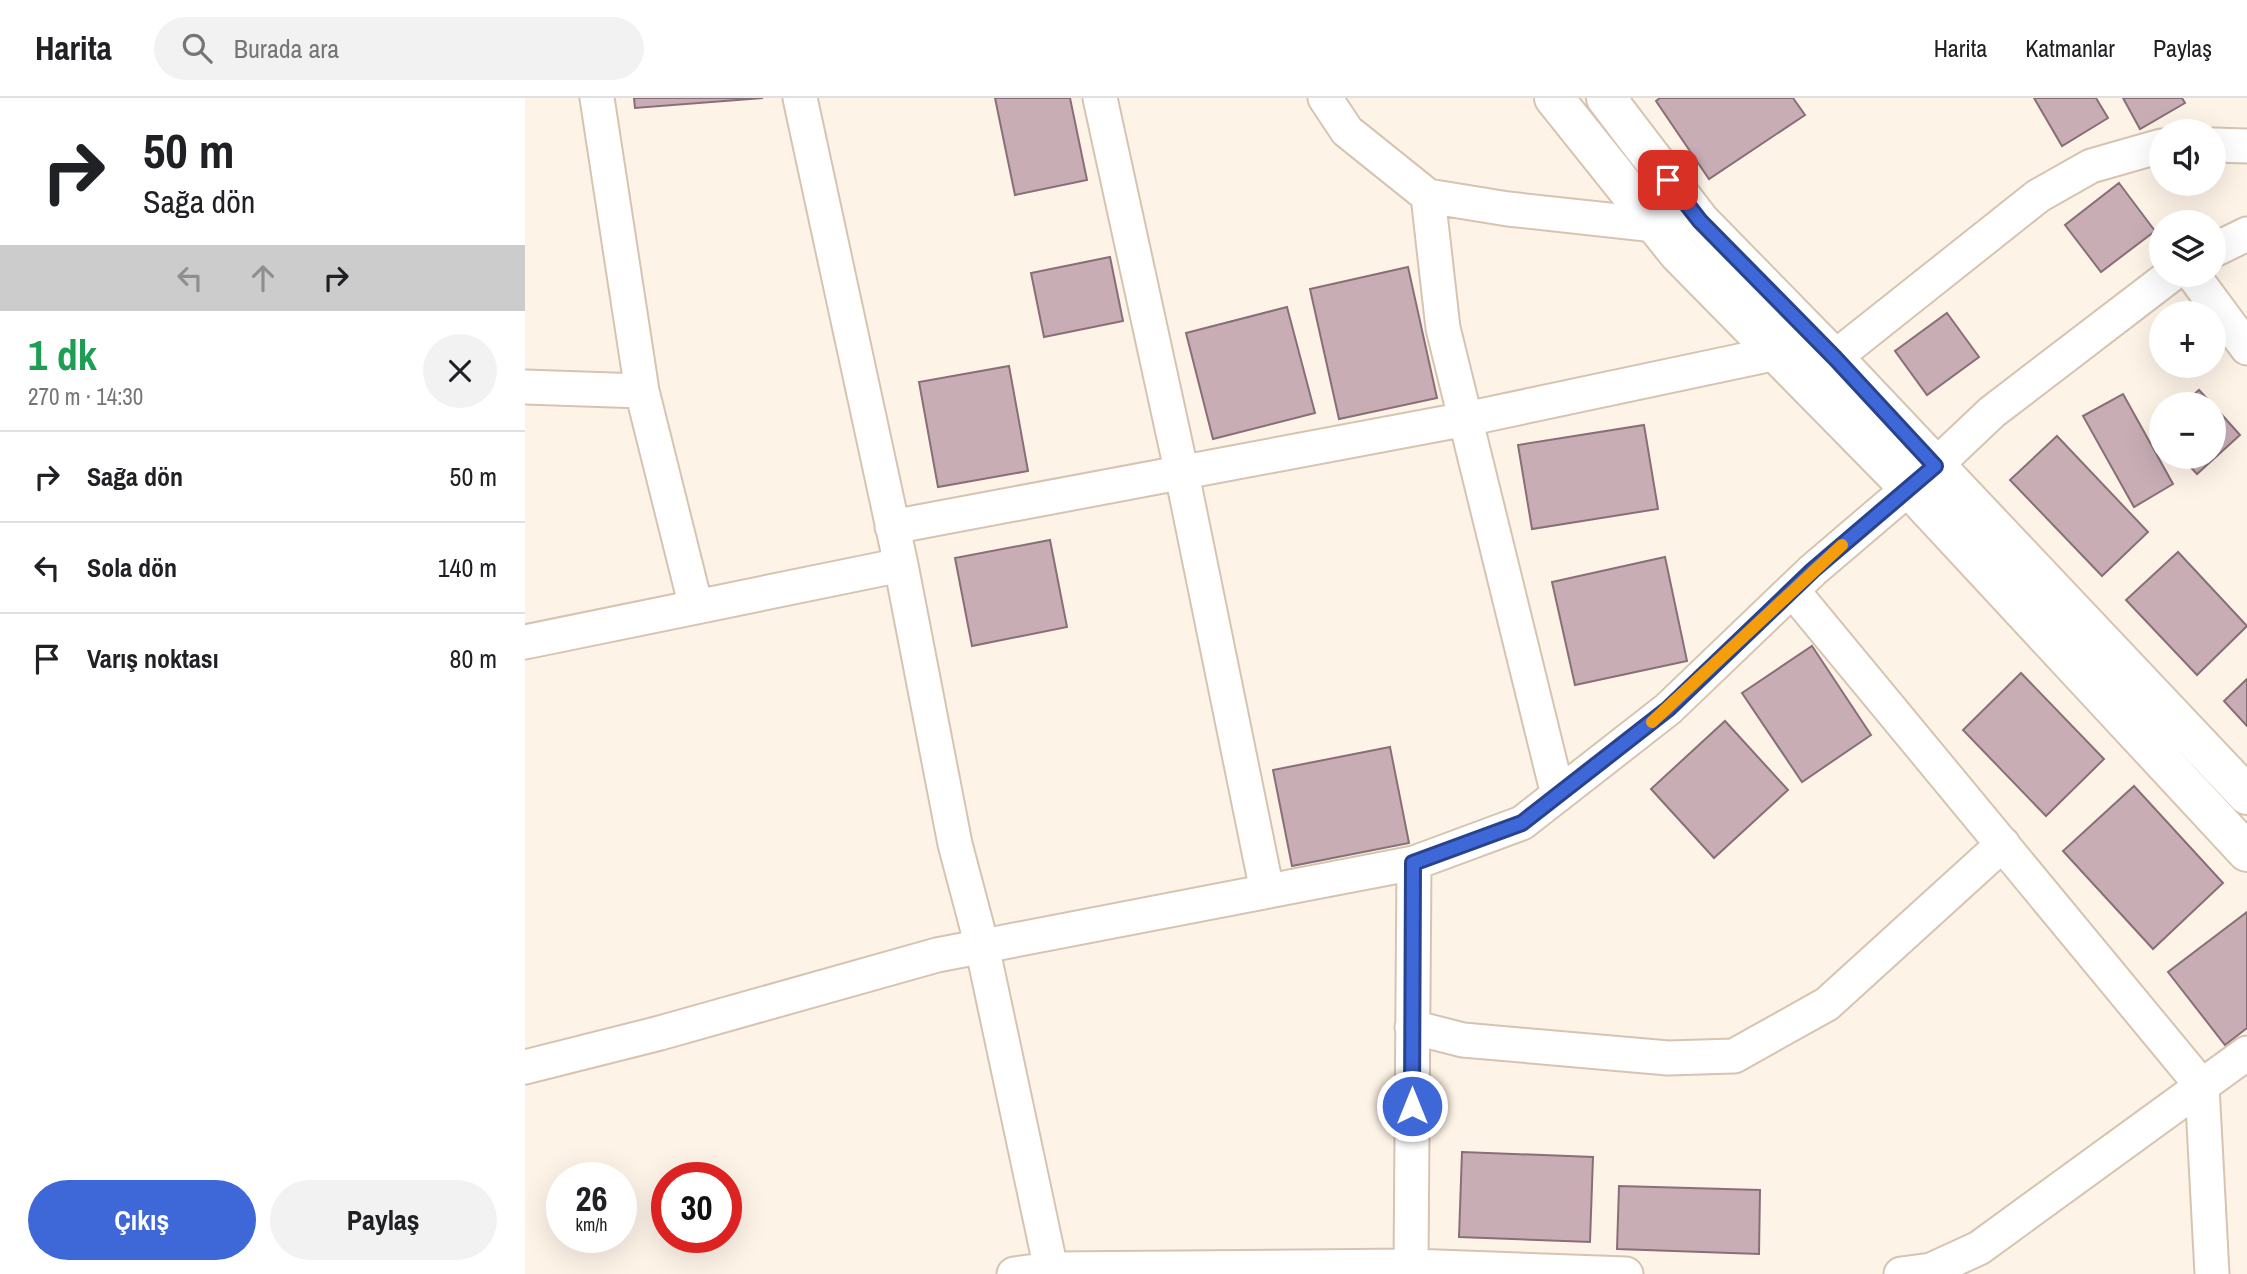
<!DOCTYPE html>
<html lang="tr">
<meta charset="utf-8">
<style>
body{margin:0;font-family:"Archivo Narrow",sans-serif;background:#f2f2f2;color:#202124;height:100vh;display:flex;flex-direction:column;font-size:26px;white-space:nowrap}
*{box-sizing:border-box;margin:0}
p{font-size:23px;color:#757577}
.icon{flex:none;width:38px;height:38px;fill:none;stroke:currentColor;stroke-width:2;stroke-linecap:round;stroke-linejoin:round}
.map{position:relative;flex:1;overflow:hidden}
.sheet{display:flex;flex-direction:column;background:#fff;width:525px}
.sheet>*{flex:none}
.banner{background:#fff;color:#202124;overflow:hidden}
.buttons{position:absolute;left:1624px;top:21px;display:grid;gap:14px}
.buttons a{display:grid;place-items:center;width:77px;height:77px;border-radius:50%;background:#fff;box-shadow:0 7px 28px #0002;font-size:35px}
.speed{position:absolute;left:21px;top:1064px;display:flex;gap:14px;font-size:35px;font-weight:700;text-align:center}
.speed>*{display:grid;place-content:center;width:91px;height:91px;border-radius:50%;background:#fff;box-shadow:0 7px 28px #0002;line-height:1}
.speed small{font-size:18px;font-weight:400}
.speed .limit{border:10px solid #d22;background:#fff;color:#111}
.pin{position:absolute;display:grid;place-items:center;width:60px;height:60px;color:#fff;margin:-30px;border-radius:14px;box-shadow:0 4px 10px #0006}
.me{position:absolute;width:77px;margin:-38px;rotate:0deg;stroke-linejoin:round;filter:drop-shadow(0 0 5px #0008)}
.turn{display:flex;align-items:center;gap:24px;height:147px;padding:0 28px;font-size:32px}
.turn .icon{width:91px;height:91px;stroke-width:2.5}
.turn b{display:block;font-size:49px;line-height:60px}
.lanes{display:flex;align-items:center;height:66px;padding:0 28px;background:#0003;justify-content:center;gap:35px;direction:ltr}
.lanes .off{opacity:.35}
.round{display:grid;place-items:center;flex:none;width:74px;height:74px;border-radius:37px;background:#f2f2f2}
.headline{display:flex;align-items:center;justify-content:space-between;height:119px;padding:0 28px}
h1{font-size:42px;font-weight:700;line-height:52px;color:#1e9e55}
.cta{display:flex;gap:14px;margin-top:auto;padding:14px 28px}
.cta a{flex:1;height:80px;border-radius:42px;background:#3e67d8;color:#fff;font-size:28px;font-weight:700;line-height:80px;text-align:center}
.cta a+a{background:#f2f2f2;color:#202124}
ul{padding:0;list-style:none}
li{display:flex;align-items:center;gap:21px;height:91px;padding:0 28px;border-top:2px solid #e0e0e0}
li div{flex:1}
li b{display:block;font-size:26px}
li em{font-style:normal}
header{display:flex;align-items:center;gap:42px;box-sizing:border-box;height:98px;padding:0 35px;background:#fff;border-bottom:2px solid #e0e0e0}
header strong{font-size:33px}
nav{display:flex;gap:38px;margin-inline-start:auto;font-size:24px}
.search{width:490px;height:63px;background:#f2f2f2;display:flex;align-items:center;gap:18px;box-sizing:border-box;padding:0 24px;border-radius:38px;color:#757577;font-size:26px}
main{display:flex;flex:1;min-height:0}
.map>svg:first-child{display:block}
.building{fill:#c8adb5;stroke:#886f77;stroke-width:2}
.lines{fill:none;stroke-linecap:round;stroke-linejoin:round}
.street-casing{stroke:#d6c4b1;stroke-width:37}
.primary-casing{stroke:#d6c4b1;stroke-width:42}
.street{stroke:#fff;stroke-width:33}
.primary{stroke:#fff;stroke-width:38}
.route-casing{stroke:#28438c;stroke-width:18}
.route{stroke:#3e67d8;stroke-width:12}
.slow{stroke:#f59e0b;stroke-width:12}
</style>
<header>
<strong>Harita</strong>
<div class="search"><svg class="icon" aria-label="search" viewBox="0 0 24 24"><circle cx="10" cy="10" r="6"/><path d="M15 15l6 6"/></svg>Burada ara</div>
<nav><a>Harita</a><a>Katmanlar</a><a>Paylaş</a></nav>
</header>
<main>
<section class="sheet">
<div class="banner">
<div class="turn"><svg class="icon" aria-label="right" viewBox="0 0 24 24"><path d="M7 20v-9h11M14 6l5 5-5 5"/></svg><div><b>50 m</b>Sağa dön</div></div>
<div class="lanes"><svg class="icon off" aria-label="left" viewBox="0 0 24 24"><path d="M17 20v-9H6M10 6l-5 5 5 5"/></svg><svg class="icon off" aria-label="ahead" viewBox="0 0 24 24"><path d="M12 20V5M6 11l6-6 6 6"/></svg><svg class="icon" aria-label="right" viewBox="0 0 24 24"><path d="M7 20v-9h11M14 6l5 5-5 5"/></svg></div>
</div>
<div class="headline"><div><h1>1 dk</h1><p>270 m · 14:30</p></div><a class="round"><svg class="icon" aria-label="close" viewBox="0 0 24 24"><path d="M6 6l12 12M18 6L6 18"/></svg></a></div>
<ul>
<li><svg class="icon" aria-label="right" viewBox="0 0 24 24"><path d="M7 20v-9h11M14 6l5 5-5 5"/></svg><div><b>Sağa dön</b></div><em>50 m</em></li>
<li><svg class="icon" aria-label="left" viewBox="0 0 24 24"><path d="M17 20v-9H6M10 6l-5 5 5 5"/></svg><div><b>Sola dön</b></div><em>140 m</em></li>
<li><svg class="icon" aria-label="arrive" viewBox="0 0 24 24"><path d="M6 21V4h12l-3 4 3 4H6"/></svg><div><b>Varış noktası</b></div><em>80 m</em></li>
</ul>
<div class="cta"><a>Çıkış</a><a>Paylaş</a></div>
</section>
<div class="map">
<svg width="1722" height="1176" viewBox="0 0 1722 1176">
<rect width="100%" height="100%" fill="#fef3e7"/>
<path class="building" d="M109,0H238L110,10Z
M470,0H545L562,82L490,97Z
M1135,0H1268L1280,17L1184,81L1131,3Z
M1509,0H1571L1583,20L1537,48Z
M1598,0H1657L1660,5L1615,31Z
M1594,85L1630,133L1576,174L1540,127Z
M585,159L598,223L519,239L506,175Z
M883,169L912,300L814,321L785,191Z
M762,209L790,315L688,341L661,235Z
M1422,215L1454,259L1402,297L1370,253Z
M484,268L503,373L413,389L394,284Z
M1674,292L1687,306H1658Z
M1598,296L1648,386L1609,409L1558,318Z
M1689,308L1715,337L1672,376L1656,359H1689Z
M1119,327L1133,411L1007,431L993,347Z
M1532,338L1623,434L1577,478L1485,382Z
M525,442L542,529L447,548L430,460Z
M1653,454L1722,528L1672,577L1601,502Z
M1140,459L1162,563L1050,587L1027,484Z
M1287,548L1346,637L1277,684L1217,595Z
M1496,575L1579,661L1521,718L1438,632Z
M1722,581V628L1699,603Z
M1200,623L1263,692L1189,760L1126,691Z
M865,649L884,745L767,768L748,672Z
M1609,688L1698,785L1628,851L1538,753Z
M1722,814V930L1700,947L1643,874Z
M937,1054L1068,1059L1065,1144L934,1139Z
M1094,1088L1235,1092L1234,1156L1092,1151Z"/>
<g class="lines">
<defs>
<path id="street" d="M72,0L117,293L171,509
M275,0L376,467L430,746L457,848L527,1176
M575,0L657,376L742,793
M800,0L822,33L903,98L983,111L1130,127
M1689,47L1722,48
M903,98L918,230L1033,697
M1689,152L1722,136
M1668,177L1722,250
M1309,260L1513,98L1566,68L1636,48
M0,289L117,293
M367,429L941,321L1252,255
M1267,492L1677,988L1687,1176
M0,544L376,467
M887,929L938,942L1143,960L1209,958L1302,906L1478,746
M0,969L135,935L412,857L889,765L997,725L1143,611L1288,472L1410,368L1467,314L1646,177
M886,1168L889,765
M489,1176L527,1171L886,1168L1101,1176
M1376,1176L1406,1172L1454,1150L1722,955"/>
<path id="primary" d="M1029,0L1153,155L1384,390L1722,754
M1081,0L1175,123L1309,260L1722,697"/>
</defs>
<use href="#street" class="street-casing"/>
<use href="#primary" class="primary-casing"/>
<use href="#street" class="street"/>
<use href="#primary" class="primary"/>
</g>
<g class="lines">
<defs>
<path id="route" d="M887,1008L888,765L997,725L1143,611L1288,472L1410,368L1310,260L1175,123L1143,82"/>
</defs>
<use href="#route" class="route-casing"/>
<use href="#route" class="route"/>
<path class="slow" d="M1127,624L1317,447"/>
</g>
</svg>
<div class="buttons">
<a><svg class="icon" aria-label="sound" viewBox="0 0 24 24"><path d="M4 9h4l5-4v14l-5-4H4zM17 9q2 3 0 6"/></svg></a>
<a><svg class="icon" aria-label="layers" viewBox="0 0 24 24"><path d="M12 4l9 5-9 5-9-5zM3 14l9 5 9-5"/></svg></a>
<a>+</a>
<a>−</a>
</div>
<div class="speed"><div>26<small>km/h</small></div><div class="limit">30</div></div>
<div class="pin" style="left:1143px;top:82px;background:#d93025"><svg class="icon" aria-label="arrive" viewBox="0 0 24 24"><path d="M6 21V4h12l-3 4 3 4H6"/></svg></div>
<svg class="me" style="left:887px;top:1008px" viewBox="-20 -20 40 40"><circle r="17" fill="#3e67d8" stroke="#fff" stroke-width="3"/><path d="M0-11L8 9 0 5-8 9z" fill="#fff"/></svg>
</div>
</main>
